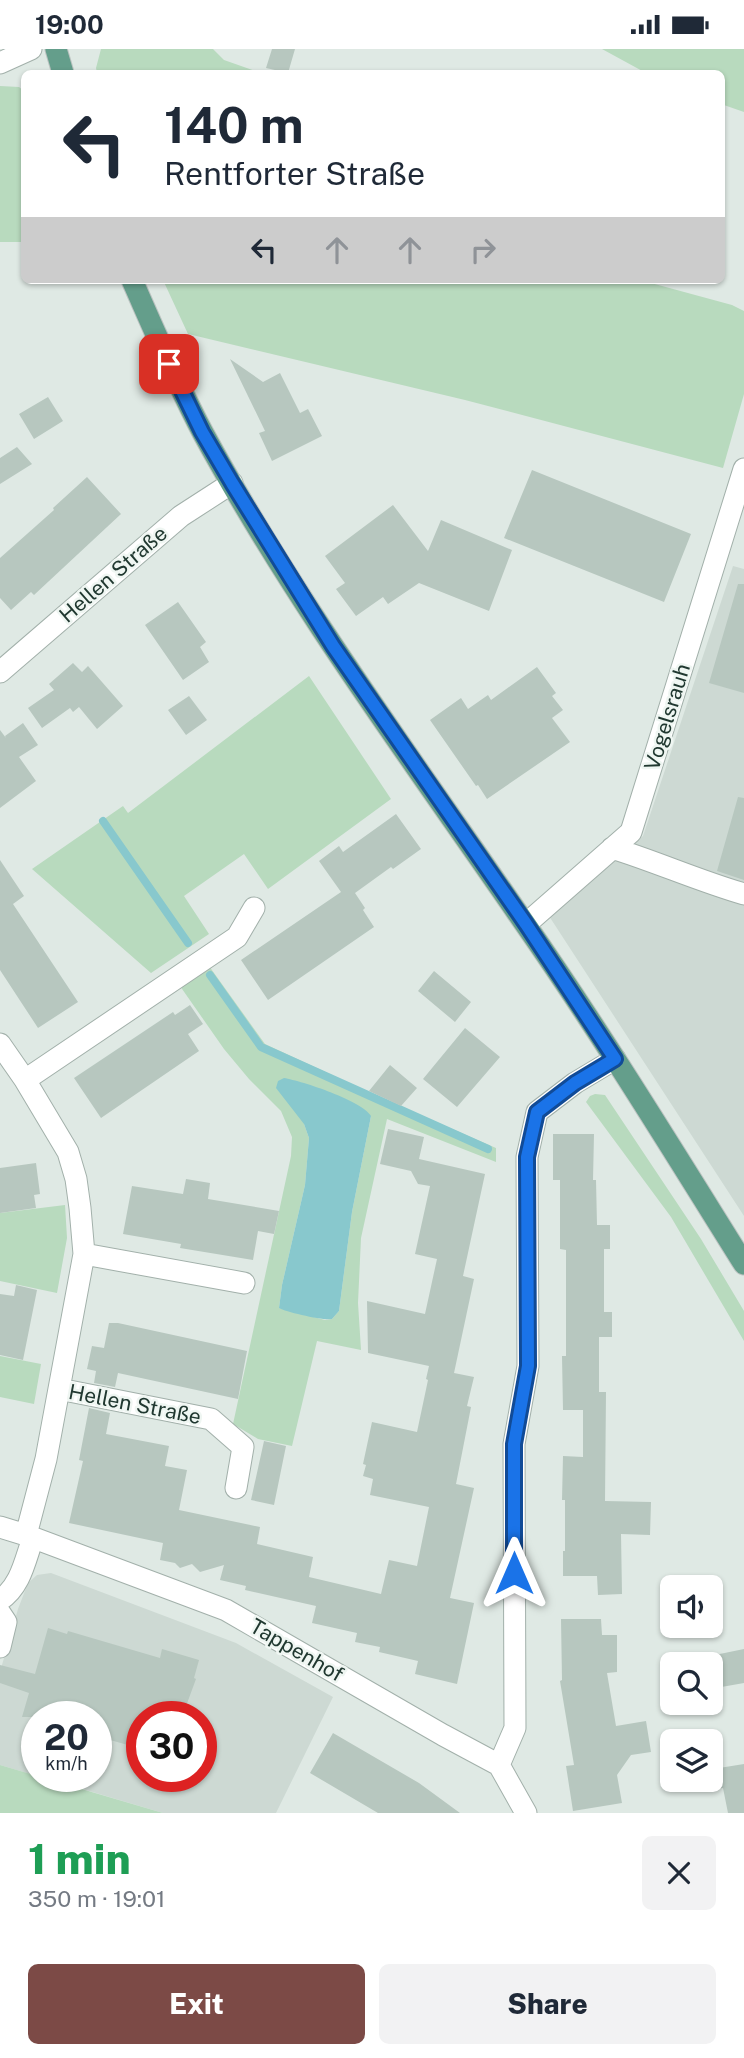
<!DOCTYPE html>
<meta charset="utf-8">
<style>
body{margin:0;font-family:"Public Sans",sans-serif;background:#f2f2f3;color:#1f2937;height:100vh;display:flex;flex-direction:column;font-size:26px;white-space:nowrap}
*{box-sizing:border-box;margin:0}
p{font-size:23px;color:#747a83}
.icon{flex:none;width:38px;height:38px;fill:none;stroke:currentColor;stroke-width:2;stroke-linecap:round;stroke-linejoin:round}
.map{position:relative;height:1764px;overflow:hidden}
.panel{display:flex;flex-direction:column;background:#fff;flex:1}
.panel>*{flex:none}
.banner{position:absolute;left:21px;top:21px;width:704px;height:214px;border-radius:10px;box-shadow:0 2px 5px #0004;background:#fff;color:#1f2937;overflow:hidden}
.buttons{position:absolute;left:660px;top:1526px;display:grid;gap:14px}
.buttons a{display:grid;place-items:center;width:63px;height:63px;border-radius:10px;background:#fff;box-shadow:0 2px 5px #0004;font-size:35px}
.speed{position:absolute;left:21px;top:1652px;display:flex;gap:14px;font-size:35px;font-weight:700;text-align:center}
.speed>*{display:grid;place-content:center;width:91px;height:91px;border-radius:50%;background:#fff;box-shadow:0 2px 5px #0004;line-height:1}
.speed small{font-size:18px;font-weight:400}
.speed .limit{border:10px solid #d22;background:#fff;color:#111}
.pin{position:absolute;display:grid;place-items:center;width:60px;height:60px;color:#fff;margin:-30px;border-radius:14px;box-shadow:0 4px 10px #0006}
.me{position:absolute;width:77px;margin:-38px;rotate:0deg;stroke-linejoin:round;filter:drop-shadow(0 0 5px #0008)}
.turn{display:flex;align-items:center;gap:24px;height:147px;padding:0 28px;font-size:32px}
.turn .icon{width:91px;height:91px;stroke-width:2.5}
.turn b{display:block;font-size:49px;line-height:60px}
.lanes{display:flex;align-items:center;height:66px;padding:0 28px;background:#0003;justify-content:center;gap:35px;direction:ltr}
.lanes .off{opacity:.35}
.round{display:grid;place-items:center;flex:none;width:74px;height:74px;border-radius:10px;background:#f2f2f3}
.headline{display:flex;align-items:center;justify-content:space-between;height:119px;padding:0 28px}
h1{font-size:42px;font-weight:800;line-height:52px;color:#1e9e55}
.button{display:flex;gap:14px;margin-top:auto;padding:14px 28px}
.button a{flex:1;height:80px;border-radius:10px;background:#7c4a46;color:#fff;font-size:28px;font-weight:800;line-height:80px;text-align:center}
.button a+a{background:#f2f2f3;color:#1f2937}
.status{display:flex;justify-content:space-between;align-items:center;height:49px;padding:0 35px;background:#fff;direction:ltr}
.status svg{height:19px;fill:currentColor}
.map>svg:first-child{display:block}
.built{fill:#cdd9d3;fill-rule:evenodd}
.green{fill:#b8dabe;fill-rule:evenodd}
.water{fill:#88c8cd}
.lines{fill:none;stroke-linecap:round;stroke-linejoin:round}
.stream{stroke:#88c8cd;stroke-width:8}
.building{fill:#b7c7bf}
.minor-casing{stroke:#a2b0aa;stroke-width:23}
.major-casing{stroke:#bcc3c1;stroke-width:23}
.minor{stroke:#fff;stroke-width:21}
.major{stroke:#649e8b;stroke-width:21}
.route-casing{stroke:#114b97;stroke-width:18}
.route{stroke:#1a73e8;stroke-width:12}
.labels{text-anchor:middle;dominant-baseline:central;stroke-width:5;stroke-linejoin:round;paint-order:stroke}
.street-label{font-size:21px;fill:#203830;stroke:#eff6f2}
</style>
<div class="status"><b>19:00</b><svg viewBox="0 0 49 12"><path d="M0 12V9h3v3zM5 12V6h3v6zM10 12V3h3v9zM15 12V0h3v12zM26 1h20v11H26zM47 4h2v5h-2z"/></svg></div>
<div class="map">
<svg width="744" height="1764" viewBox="0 0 744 1764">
<rect width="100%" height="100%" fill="#dfe9e4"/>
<path class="built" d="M733,517L744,520V1167L549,867L643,787Z
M51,1524L236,1594L333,1648L276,1764H163L39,1727H96V1668H37V1727L0,1716V1623L18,1560L28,1534L37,1526ZM142,1668H201V1727H142Z"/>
<path class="green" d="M101,0H213L224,11L261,24H97L96,19Z
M602,0H744V63L721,55V24H646Z
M0,37L19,38L24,42V193H0Z
M163,231H640L732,256L744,262V345L723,419L465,351L188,285Z
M309,627L391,750L268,840L244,805L184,847L209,885L151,924L32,820L123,757L128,764Z
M209,917L265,995L390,1053L496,1099V1113L387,1070L361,1189L358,1254L361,1301L317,1292L292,1397L258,1390L233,1375L291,1107L292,1088L281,1062L249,1030L224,1000L180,937ZM371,1067L352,1163L339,1262L332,1270L325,1271L279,1259L282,1236L305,1136L309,1089L304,1075Z
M595,1045L605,1046L701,1190L744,1262V1292L671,1168L586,1053L590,1047Z
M65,1156L67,1189L57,1244L0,1232V1164Z
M0,1307L41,1315L34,1355L0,1348Z
M0,1716L163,1764H0Z"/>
<path class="water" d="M284,1029C302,1032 363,1052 371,1067L352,1163L339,1262L332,1270C324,1272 286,1263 279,1259L282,1236L305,1136L309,1089L304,1075L276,1039L278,1032Z"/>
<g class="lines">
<path class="stream" d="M103,772L188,894
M210,926L261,998L488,1100"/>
</g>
<path class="building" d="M272,0H295L288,24L266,19Z
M230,310L263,333L280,324L300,364L308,360L322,387L272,412L259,384L265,382Z
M48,348L63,372L34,390L19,365Z
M17,398L32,415L0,435V409Z
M532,421L691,485L664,553L504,489Z
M87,428L121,465L34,546L31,543L11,561L0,549V509L54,461L53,459Z
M393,456L428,502L441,471L512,501L489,562L419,534L388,555L383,548L356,567L336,540L345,534L325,507Z
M738,535H744V644L709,634Z
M178,553L206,593L200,598L209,613L183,631L145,576Z
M73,614L82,623L88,617L123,657L97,680L79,658L73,663L70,659L42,679L28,659L54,641L49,635Z
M537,618L556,644L552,647L563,661L552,669L570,693L487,750L478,736L476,737L430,671L461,649L468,660L488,646L491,651Z
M189,647L207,671L186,686L168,661Z
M23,674L38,696L19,708L36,732L0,759V681L6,689L5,687Z
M738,748L744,749V831L717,822Z
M396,765L421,800L393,820L391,818L355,844L365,859L363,861L374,878L268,951L241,911L341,843L319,812L339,797L343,803Z
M0,811L24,847L13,855L78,953L38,979L0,921Z
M434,922L471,953L455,973L418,942Z
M190,956L203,975L188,985L199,1002L101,1069L74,1029L173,963L175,966Z
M465,979L500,1008L457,1058L423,1030Z
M390,1016L417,1039L401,1057L369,1042Z
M388,1080L424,1088L419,1110L485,1125L463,1227L474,1230L454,1324L474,1328L467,1357L471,1358L456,1435L474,1439L450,1549L474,1554L457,1635L415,1625L418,1612L379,1603L380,1598L355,1593L357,1584L312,1574L316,1557L245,1541L246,1537L220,1531L224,1516L200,1523L192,1515L180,1519L175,1514L160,1511L163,1494L69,1474L83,1412L79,1411L89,1359L110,1364L106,1385L169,1397L165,1417L187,1421L179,1461L260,1478L257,1495L313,1508L309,1528L381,1545L389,1511L417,1517L429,1458L370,1446L373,1430L363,1427L366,1416L363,1415L372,1373L417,1383L428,1331L426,1330L429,1317L368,1304L367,1252L425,1265L437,1210L415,1205L430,1137L418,1135L411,1122L380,1115Z
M553,1085H594L593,1131H596L597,1176H610V1200H604V1263H612V1288H599V1343H606L605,1452L651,1453L650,1486L621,1485L622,1545L598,1546L597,1527H563V1502H565V1451H562L563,1407L583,1408V1361H563L562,1307H566V1201L560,1200V1131H553Z
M36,1114L40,1145L34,1146L36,1159L0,1164V1119Z
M186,1130L210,1134L208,1150L279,1162L274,1185L258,1182L253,1211L180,1199L181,1195L123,1185L132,1137L183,1145Z
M16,1236L37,1241L23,1311L0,1306V1245L14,1247Z
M109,1274H118L247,1302L238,1350L118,1324L115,1338L94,1334L96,1322L87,1320L92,1297L104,1299Z
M264,1392L286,1397L274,1456L251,1451Z
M561,1570H601L602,1586H617V1623L607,1624L616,1677L646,1672L651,1703L631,1706L617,1726L622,1754L573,1762L566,1717L574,1716L560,1632L562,1631Z
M48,1579L67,1585L68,1582L160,1609L162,1600L199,1611L194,1629L196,1630L182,1668H142V1700L96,1687V1668H22L29,1644L0,1634V1616L35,1625Z
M744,1600V1634L710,1640V1607Z
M333,1684L419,1734L460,1764H378L310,1724Z
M744,1715V1764H728L723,1739L716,1740L713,1720Z"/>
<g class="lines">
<defs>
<path id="minor" d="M0,14L31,0
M0,623L181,467L232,434
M612,799C657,813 699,832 744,845
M526,875L631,783L744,420
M0,995L25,1031L68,1103L76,1130L80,1159L84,1205L46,1410L26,1486
M25,1031L237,888L254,859
M84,1205L244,1234
M59,1340L211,1370L243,1398L236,1439
M0,1478L26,1486L226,1561L443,1686L499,1716L526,1764
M0,1551C21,1537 25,1511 33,1489
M0,1564L6,1573L0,1598
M499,1716L515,1679L514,1395L528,1317L527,1108L537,1063L575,1034L615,1010"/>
<path id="major" d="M56,0L63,24
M132,231C155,283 177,335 203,384C296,555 413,712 523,872C601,984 672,1100 744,1215"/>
</defs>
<use href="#minor" class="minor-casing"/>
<use href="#major" class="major-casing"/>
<use href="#minor" class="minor"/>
<use href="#major" class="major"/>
</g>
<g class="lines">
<defs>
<path id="route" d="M169,315L202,383L232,434L333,597L526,875L615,1010L575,1034L537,1063L527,1108L528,1317L514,1395V1524"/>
</defs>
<use href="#route" class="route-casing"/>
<use href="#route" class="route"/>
</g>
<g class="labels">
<g class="street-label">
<text transform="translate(113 525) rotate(-41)">Hellen Straße</text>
<text transform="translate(667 668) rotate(-73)">Vogelsrauh</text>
<text transform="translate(135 1355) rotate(11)">Hellen Straße</text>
<text transform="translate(297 1601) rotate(30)">Tappenhof</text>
</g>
</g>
</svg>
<div class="buttons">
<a><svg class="icon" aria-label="sound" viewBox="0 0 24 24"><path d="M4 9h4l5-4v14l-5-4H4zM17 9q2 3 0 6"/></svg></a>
<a><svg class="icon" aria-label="search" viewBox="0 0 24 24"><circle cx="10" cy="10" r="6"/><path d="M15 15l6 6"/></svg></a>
<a><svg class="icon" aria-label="layers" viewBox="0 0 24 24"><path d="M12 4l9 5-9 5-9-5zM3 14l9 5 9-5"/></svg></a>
</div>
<div class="speed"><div>20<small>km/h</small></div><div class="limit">30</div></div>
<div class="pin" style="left:169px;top:315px;background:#d93025"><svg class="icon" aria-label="arrive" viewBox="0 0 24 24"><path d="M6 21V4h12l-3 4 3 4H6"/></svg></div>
<svg class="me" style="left:514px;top:1524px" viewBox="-20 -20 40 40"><path d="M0-17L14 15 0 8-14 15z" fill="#1a73e8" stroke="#fff" stroke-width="4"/></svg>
<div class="banner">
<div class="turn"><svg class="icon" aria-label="left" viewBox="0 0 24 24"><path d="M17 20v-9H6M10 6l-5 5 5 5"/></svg><div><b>140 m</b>Rentforter Straße</div></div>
<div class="lanes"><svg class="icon" aria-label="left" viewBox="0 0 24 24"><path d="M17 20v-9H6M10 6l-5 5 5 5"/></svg><svg class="icon off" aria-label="ahead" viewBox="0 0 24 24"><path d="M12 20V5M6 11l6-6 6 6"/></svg><svg class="icon off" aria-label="ahead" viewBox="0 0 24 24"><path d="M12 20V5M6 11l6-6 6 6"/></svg><svg class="icon off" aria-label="right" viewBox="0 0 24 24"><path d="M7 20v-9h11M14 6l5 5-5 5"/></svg></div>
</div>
</div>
<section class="panel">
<div class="headline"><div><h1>1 min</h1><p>350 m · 19:01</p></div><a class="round"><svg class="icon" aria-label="close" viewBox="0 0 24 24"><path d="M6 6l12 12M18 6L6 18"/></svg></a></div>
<div class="button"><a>Exit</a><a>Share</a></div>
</section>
